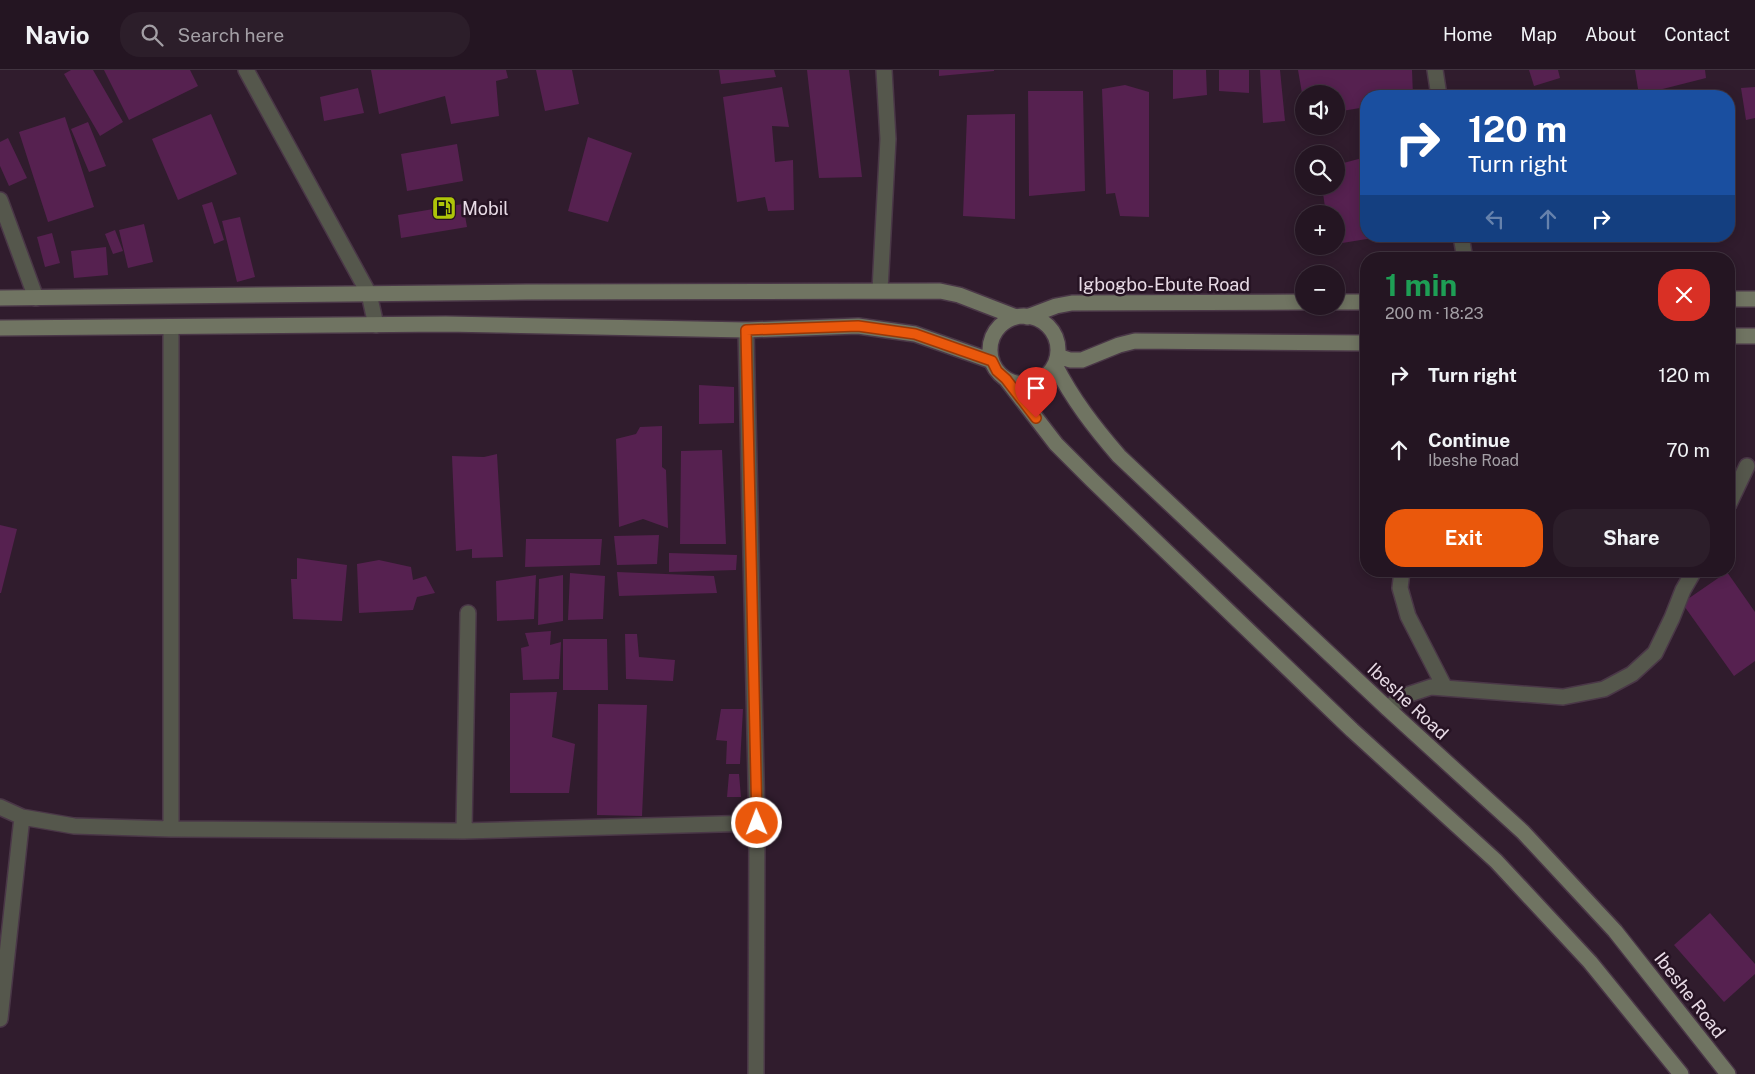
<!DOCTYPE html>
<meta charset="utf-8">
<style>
body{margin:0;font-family:"Public Sans",sans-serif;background:#2c1e2a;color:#f1f3f6;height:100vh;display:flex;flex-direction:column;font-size:19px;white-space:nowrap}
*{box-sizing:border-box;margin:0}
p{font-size:16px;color:#a39fa5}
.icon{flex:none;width:28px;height:28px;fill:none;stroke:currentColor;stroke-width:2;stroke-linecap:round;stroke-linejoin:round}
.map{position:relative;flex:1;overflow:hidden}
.details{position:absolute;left:1360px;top:182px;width:375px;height:325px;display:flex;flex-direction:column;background:#241522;border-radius:20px;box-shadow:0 2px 12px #0003,0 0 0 1px #413440}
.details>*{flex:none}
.guide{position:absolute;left:1360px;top:20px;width:375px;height:152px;border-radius:20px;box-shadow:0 2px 12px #0003,0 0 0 1px #413440;background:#1a4fa0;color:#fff;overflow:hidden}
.buttons{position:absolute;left:1295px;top:15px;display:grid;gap:10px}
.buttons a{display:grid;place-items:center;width:50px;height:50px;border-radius:50%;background:#241522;box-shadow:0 2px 12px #0003,0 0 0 1px #413440;font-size:25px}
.pin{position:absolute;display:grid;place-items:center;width:42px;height:42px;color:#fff;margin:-51px -21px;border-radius:50% 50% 50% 0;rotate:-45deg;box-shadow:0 0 5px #0007}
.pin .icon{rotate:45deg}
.me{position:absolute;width:55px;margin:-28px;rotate:359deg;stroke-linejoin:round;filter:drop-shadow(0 0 4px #0008)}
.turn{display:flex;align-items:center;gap:18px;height:105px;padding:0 25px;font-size:22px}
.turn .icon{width:65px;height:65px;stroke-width:2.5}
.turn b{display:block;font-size:35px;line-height:42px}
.lanes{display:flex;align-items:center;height:48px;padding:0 25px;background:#0003;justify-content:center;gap:25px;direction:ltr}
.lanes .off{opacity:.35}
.round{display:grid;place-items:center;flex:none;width:52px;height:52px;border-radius:20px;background:#2c1e2a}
.headline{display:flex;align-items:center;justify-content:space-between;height:85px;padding:0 25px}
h1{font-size:30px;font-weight:700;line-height:38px;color:#1e9e55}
.cta{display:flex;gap:10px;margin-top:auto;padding:10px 25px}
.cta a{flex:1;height:58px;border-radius:20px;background:#ea580c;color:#fff;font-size:20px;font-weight:700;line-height:58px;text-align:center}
.cta a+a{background:#2c1e2a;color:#f1f3f6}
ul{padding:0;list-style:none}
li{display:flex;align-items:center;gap:15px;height:75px;padding:0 25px}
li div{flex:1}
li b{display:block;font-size:19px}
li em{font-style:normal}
header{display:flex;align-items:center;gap:30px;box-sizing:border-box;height:70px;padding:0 25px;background:#241522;border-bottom:1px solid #413440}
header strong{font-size:24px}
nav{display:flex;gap:28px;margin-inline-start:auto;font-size:18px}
.search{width:350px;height:45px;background:#2c1e2a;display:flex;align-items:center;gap:12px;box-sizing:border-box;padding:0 18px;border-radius:20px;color:#a39fa5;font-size:19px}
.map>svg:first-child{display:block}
.building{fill:#562150}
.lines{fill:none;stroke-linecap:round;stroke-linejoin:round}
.street-casing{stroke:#4a3747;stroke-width:18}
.secondary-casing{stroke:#4a3747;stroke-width:18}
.street{stroke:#55574c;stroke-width:15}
.secondary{stroke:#707462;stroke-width:15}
.route-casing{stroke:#983908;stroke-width:12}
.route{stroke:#ea580c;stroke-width:9}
.labels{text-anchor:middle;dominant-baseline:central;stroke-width:5;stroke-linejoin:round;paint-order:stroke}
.poi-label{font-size:18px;fill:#e8dbe6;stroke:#261323;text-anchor:start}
.street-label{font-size:18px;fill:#e8dbe6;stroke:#261323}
</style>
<header>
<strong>Navio</strong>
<div class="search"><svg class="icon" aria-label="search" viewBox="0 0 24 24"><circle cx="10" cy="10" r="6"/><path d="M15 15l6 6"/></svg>Search here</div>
<nav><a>Home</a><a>Map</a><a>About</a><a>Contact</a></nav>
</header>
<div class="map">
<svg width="1755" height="1004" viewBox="0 0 1755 1004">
<rect width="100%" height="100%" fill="#301c2d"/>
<path class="building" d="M71,0H93L123,52L100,66L64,4Z
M104,0H190L198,16L129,50Z
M371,0H506L508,8L496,11L499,46L451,54L445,26L379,44Z
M536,0H572L579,34L545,41Z
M719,0H774L776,7L721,14Z
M807,0H849L862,107L819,108Z
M939,0H994V1L939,6Z
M1173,0H1206L1207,25L1173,29Z
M1219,0H1249V23L1219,21Z
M1260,0H1280L1285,51L1263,53Z
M1298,0H1412L1413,26H1366V37L1336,42V24H1304L1303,29Z
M1529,0H1558L1560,8L1534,16Z
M1635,0H1705L1706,8L1639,25Z
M1125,15L1149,22V147L1120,146L1115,123L1106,124L1102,19Z
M782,17L789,57L772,56L775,92L793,90L794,140L768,141L765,127L737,132L723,27Z
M1755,17V48L1746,50L1741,18Z
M358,18L364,43L324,51L320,27Z
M1028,21H1083L1085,121L1029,126Z
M211,44L237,104L178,130L152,69Z
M1015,44V149L963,146L967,45Z
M65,47L94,137L48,152L19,62Z
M88,52L106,96L89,102L71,59Z
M588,67L632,83L608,152L568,141Z
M8,68L27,108L9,116L0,96V72Z
M457,74L463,111L407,121L401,84Z
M1366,87V166L1379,167L1336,174V144H1326L1322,116H1336V95Z
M1729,109L1736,136L1729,138Z
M212,132L224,170L214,174L202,135Z
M463,134L467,157L401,168L398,145Z
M240,147L255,207L237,212L222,151Z
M144,154L153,192L128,198L119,160Z
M115,160L123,181L113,184L105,164Z
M52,163L60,193L45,197L37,167Z
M106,177L108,205L74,208L71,181Z
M699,315L734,317V353L699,354Z
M662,356V397L666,400L668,458L643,449L619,457L616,369L636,364L640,357Z
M722,380L726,474H680L681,381Z
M497,384L503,487L472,488V479L456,481L452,386L484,387Z
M0,455L17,459L1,523H0Z
M659,465L657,494L617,495L614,466Z
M526,469H602L600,495L525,497Z
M669,483L737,485L736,500L669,502Z
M297,488L347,495L342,551L293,549L291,509H297Z
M379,490L411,497L413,510L426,506L435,523L417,527L413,540L359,543L357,494Z
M617,502L714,506L717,523L619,526Z
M1727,502L1755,542V591L1734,606L1682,533Z
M570,503L605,506L603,549L568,550Z
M536,505L534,549L497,551L496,511Z
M563,505V551L538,555L539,509Z
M551,561L550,575L561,572L559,609L523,610L521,578L529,576L525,563Z
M625,564H637L639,587L675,590L673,611L626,609Z
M563,569H607L608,620H563Z
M557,622L552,667L575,674L569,723H510V623Z
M598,634L647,635L642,746L597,745Z
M721,639H743L740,694H726L727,671L716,670Z
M729,704H739L741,727H727Z
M1710,843L1755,894V904L1724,932L1674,875Z"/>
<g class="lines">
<defs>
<path id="street" d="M246,0L369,224L376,255
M1435,0L1439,26
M0,130L36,228
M1461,166L1465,189
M880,220L888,69L884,0
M746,260L757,753L756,1004
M1729,434L1747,396
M1402,501L1400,518L1408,546L1445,618
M1387,638L1407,625L1431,617L1563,627L1604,619L1632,604L1655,583L1672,548L1683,520L1694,501
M0,737L22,747L74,756L171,759L464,761L757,753
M171,759V257
M464,761L468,543
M0,949L22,747"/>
<path id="secondary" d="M0,228L527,222L940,221L959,225L1016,247
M1729,229H1755
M1336,232H1366
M990 280a34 34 0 1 1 68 0a34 34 0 1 1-68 0Z
M1027,247L1056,236L1072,233L1304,232
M0,258L446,254L746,260L858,256L915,264L992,291
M1729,266H1755
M1058,286L1070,290H1082L1119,275L1135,271L1366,273
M1055,295C1073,330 1094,357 1119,386L1387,638L1523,762L1615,861L1728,1004
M1006,309L1056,374L1092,410L1352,660L1496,791L1590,892L1681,1004"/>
</defs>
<use href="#street" class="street-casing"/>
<use href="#secondary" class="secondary-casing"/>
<use href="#street" class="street"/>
<use href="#secondary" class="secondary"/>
</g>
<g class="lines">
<defs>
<path id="route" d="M757,753L746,260L858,256L915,264L992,291L997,301L1006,309L1036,348"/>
</defs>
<use href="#route" class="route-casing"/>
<use href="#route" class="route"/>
</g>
<defs>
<symbol id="fuel-square" viewBox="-11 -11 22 22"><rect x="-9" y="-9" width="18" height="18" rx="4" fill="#aec509" stroke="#261323"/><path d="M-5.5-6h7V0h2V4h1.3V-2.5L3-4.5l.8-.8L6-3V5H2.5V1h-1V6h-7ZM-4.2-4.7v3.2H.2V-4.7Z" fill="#111"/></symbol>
</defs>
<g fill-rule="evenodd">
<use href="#fuel-square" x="430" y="124" width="28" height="28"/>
</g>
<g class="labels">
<g class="poi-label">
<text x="462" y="138">Mobil</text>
</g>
<g class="street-label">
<text x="1164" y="214">Igbogbo-Ebute Road</text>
<text transform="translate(1408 631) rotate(43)">Ibeshe Road</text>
<text transform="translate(1690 925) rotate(52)">Ibeshe Road</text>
</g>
</g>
</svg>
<div class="buttons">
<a><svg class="icon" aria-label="sound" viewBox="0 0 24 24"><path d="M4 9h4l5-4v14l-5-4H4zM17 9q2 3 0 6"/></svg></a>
<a><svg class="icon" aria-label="search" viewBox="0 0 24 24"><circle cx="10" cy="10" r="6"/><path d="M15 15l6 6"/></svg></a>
<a>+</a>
<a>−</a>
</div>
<div class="pin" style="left:1036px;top:348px;background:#d93025"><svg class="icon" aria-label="arrive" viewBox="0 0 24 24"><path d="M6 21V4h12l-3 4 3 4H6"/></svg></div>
<svg class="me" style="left:757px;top:753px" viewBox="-20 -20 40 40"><circle r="17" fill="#ea580c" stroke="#fff" stroke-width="3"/><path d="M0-11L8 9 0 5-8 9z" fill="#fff"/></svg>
<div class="guide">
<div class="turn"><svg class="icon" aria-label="right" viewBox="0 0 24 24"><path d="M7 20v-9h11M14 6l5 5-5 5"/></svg><div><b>120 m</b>Turn right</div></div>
<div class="lanes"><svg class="icon off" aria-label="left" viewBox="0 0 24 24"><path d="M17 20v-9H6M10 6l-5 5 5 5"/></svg><svg class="icon off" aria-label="ahead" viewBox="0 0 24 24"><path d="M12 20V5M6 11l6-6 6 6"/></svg><svg class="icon" aria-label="right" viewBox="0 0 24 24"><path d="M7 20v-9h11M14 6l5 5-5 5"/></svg></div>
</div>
<section class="details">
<div class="headline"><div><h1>1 min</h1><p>200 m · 18:23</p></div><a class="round" style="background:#d93025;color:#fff"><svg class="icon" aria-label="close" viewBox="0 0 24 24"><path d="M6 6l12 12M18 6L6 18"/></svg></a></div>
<ul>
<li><svg class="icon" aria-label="right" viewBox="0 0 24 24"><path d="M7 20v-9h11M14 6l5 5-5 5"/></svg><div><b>Turn right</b></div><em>120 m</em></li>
<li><svg class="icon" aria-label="ahead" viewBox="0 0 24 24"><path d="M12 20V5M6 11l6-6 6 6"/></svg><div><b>Continue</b><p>Ibeshe Road</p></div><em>70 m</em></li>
</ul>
<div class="cta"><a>Exit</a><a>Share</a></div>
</section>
</div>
